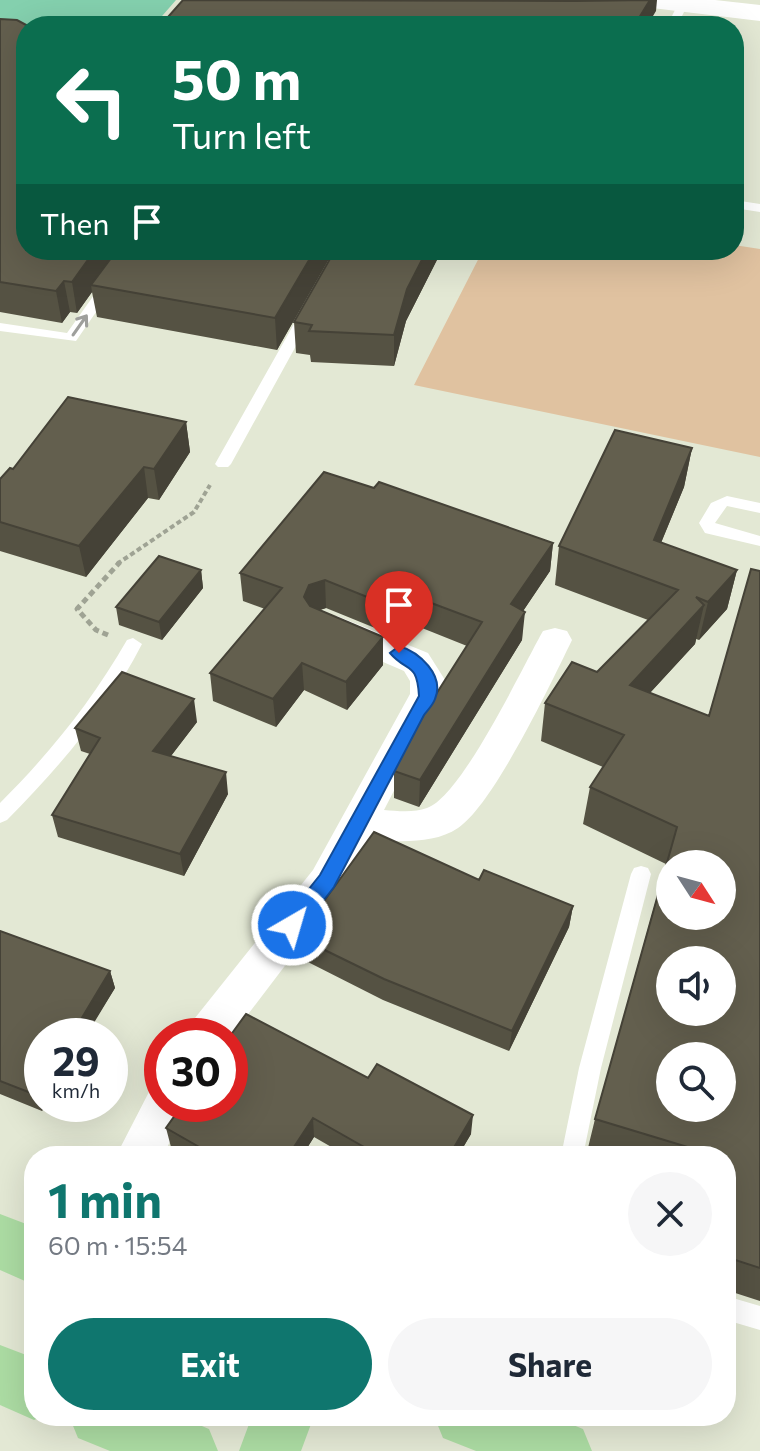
<!DOCTYPE html>
<meta charset="utf-8">
<style>
body{margin:0;font-family:Commissioner,sans-serif;background:#f6f6f7;color:#1f2937;height:100vh;display:flex;flex-direction:column;font-size:30px;white-space:nowrap}
*{box-sizing:border-box;margin:0}
p{font-size:26px;color:#747a83}
.icon{flex:none;width:44px;height:44px;fill:none;stroke:currentColor;stroke-width:2;stroke-linecap:round;stroke-linejoin:round}
.map{position:relative;flex:1;overflow:hidden}
.drawer{position:absolute;left:24px;top:1146px;width:712px;height:280px;display:flex;flex-direction:column;background:#fff;border-radius:32px;box-shadow:0 8px 32px #0002}
.drawer>*{flex:none}
.banner{position:absolute;left:16px;top:16px;width:728px;height:244px;border-radius:32px;box-shadow:0 8px 32px #0002;background:#0b6e4f;color:#fff;overflow:hidden}
.needle{width:52px;rotate:126deg}
.buttons{position:absolute;left:656px;top:850px;display:grid;gap:16px}
.buttons a{display:grid;place-items:center;width:80px;height:80px;border-radius:50%;background:#fff;box-shadow:0 8px 32px #0002;font-size:40px}
.speed{position:absolute;left:24px;top:1018px;display:flex;gap:16px;font-size:40px;font-weight:700;text-align:center}
.speed>*{display:grid;place-content:center;width:104px;height:104px;border-radius:50%;background:#fff;box-shadow:0 8px 32px #0002;line-height:1}
.speed small{font-size:20px;font-weight:400}
.speed .limit{border:12px solid #d22;background:#fff;color:#111}
.pin{position:absolute;display:grid;place-items:center;width:68px;height:68px;color:#fff;margin:-82px -34px;border-radius:50% 50% 50% 0;rotate:-45deg;box-shadow:0 0 8px #0007}
.pin .icon{rotate:45deg}
.me{position:absolute;width:88px;margin:-44px;rotate:38deg;stroke-linejoin:round;filter:drop-shadow(0 0 6px #0008)}
.turn{display:flex;align-items:center;gap:28px;height:168px;padding:0 24px;font-size:36px}
.turn .icon{width:104px;height:104px;stroke-width:2.5}
.turn b{display:block;font-size:56px;line-height:68px}
.then{display:flex;align-items:center;height:76px;padding:0 24px;background:#0003;gap:16px;font-size:30px}
.round{display:grid;place-items:center;flex:none;width:84px;height:84px;border-radius:42px;background:#f6f6f7}
.headline{display:flex;align-items:center;justify-content:space-between;height:136px;padding:0 24px}
h1{font-size:48px;font-weight:700;line-height:60px;color:#0f766e}
.cta{display:flex;gap:16px;margin-top:auto;padding:16px 24px}
.cta a{flex:1;height:92px;border-radius:48px;background:#0f766e;color:#fff;font-size:32px;font-weight:700;line-height:92px;text-align:center}
.cta a+a{background:#f6f6f7;color:#1f2937}
.map>svg:first-child{display:block}
.green{fill:#e0c2a0}
.water{fill:#84d0ae}
.lines{fill:none;stroke-linecap:round;stroke-linejoin:round}
.path-far1{stroke:#9fa394;stroke-width:4;stroke-dasharray:5 3;stroke-linecap:butt}
.path{stroke:#9fa394;stroke-width:5;stroke-dasharray:6 4;stroke-linecap:butt}
.service{fill:#fff;fill-rule:evenodd}
.minor{fill:#fff;fill-rule:evenodd}
.tertiary{fill:#fff;fill-rule:evenodd}
.trunk{fill:#acdca3;fill-rule:evenodd}
.wall{fill:#555243}
.shaded-wall{fill:#454237}
.building{fill:#635f4e;stroke:#454237;stroke-width:2;fill-rule:evenodd}
.oneway{stroke:#9e9f9c}
.route{fill:#1a73e8;stroke:#114b97;stroke-width:2}
</style>
<div class="map">
<svg width="760" height="1451" viewBox="0 0 760 1451">
<rect width="100%" height="100%" fill="#e3e8d4"/>
<path class="green" d="M734,245L760,249V457L414,385L483,250H734Z"/>
<path class="water" d="M0,0H176L156,23L105,16L63,26L0,25Z"/>
<g class="lines">
<path class="path-far1" d="M117,564L194,512L210,485"/>
<path class="path" d="M108,635L96,630L77,609L120,562"/>
<path class="service" d="M683,1L688,4L677,26H667L678,4Z
M734,200L760,204V212L734,208Z
M126,250H139L76,341L0,331V323L67,333Z
M306,311L313,315L231,464L228,467H218L215,464L299,315Z
M727,496L760,503V513L727,506L715,523L760,536V546L705,533L699,523L711,503Z
M133,638L142,644C107,712 60,766 7,820L0,823V803C50,753 92,701 127,640Z
M641,866L648,868L651,874L601,1068L583,1156H561L579,1068L631,874L634,868Z
M726,1296L760,1306V1330L726,1320Z"/>
<path class="minor" d="M337,616L428,653L445,680L446,697L431,719L384,810C397,811 414,813 427,808C462,796 523,666 543,631L555,628L567,631L572,640C551,683 494,804 458,828C433,845 397,841 368,840L341,892L230,1038L185,1036L191,1023L313,870L410,694V681L404,671L325,637L320,628L325,619Z
M162,1085V1104H188L163,1156H116L150,1090Z"/>
<path class="tertiary" d="M639,0H715L760,5V21L652,8L643,5Z"/>
<path class="trunk" d="M0,1214L34,1227V1285L0,1270Z
M0,1345L34,1358V1416H43L34,1420L0,1405Z
M69,1416H178L209,1429L218,1451H110L78,1438Z
M252,1416H314L301,1451H239Z
M434,1416H551L583,1429L592,1451H476L443,1438Z"/>
</g>
<path class="wall" d="M0,19L26,250H334L277,350L97,317L92,292L77,313L70,312L62,323L0,312Z
M335,250H442L406,321L394,366L311,362L310,355L296,353L294,322Z
M186,422L190,452L159,500L148,498L86,577L0,551V479L13,469Z
M692,448L684,487L661,543L737,570L727,609L699,640L696,639L695,644L650,693L709,716L760,571V1301L726,1290V1156H602L587,1152L595,1119L666,864L583,824L590,787L603,767L541,741L545,703L597,672L648,620L555,585L559,546Z
M374,488L553,543L550,571L523,611L522,640L419,807L394,798V771L467,646L417,626L407,641L326,608L320,610L383,665L347,710L304,690L276,727L213,701L210,673L265,609L243,601L240,573Z
M201,570L203,588L162,640L119,625L116,607Z
M197,722L171,756L228,794L184,876L58,837L52,815L90,754L81,751L75,728Z
M479,880L573,906L569,927L509,1051L383,1000L300,958L298,937Z
M0,931L110,971L115,988L42,1104H46L42,1111L0,1094Z
M183,1104L471,1134L458,1156H347L314,1137L302,1156H186L171,1147L166,1128Z"/>
<path class="shaded-wall" d="M650,0H657L656,11L647,26H634Z
M95,250H122L91,285L92,292L77,313L72,282Z
M315,250H334L277,350L275,318Z
M427,250H442L406,321L394,366V335L407,289Z
M64,281L70,312L62,323L56,291Z
M186,422L190,452L159,500L154,469Z
M692,448L684,487L646,579L654,540Z
M144,467L148,498L86,577L79,546Z
M553,543L550,571L509,632L511,604Z
M201,570L203,588L162,640L159,622Z
M737,570L727,609L699,640L708,602Z
M325,580L326,608L310,613L304,597L309,585Z
M418,598L417,626L407,641V613Z
M704,605L695,644L622,723L630,685Z
M525,612L522,640L419,807L420,780Z
M383,637V665L347,710L346,682Z
M302,663L304,690L276,727L273,699Z
M194,699L197,722L157,774L153,751Z
M226,772L228,794L184,876L180,854Z
M573,906L569,927L509,1051L512,1031Z
M110,971L115,988L86,1036H71Z
M42,1085V1104H46L42,1111L36,1095Z
M473,1115L471,1134L458,1156H449Z
M313,1118L314,1137L302,1156H288Z"/>
<path class="building" d="M183,0L575,1L650,0L634,26H160Z
M0,19L17,20L28,26H26V250H95L72,282L64,281L56,291L0,282Z
M117,250H315L275,318L91,285Z
M335,250H427L407,289L394,335L309,331L312,325L294,322Z
M68,397L186,422L154,469L144,467L79,546L0,522V479L10,468L13,469Z
M615,430L692,448L654,540L737,570L708,602L696,597L704,605L630,685L709,716L751,569L760,571V1268L726,1257V1156H714V1155L595,1119L677,827L590,787L624,735L545,703L572,662L597,672L678,590L559,546ZM670,864H722V916H670ZM670,960H722V1012H670ZM670,1056H722V1108H670Z
M324,472L374,488L379,482L553,543L511,604L525,612L420,780L394,771L426,710L482,622L418,598L407,613L325,580L309,585L304,597L310,606L383,637L346,682L302,663L273,699L210,673L282,588L240,573Z
M159,556L201,570L159,622L116,607Z
M122,672L194,699L153,751L226,772L180,854L52,815L100,738L75,728Z
M374,832L479,880L484,870L573,906L512,1031L384,979L298,937Z
M0,931L110,971L71,1036H42V1085L36,1095L0,1081Z
M246,1014L368,1078L377,1064L473,1115L449,1156H380L313,1118L288,1156H215L166,1128L183,1104H230V1036Z"/>
<defs><path id="oneway-shaft" d="M-6 0H5M1.5-3L5.5 0L1.5 3" fill="none" stroke-width="1.6" stroke-linecap="round" stroke-linejoin="round" transform="scale(2)"/></defs>
<use class="oneway" href="#oneway-shaft" transform="translate(80 325) rotate(-55)"/>
<path class="route" d="M399,646C419,652 445,675 435,699C433,705 427,711 424,715L334,887L300,931L292,934L285,931L282,925L285,919L320,875L419,696C417,661 407,673 390,653Z"/>
</svg>
<div class="buttons">
<a><svg class="needle" viewBox="-14 -14 28 28"><path d="M0-13l5 13h-10z" fill="#e53935"/><path d="M0 13l5-13h-10z" fill="#747a83"/></svg></a>
<a><svg class="icon" aria-label="sound" viewBox="0 0 24 24"><path d="M4 9h4l5-4v14l-5-4H4zM17 9q2 3 0 6"/></svg></a>
<a><svg class="icon" aria-label="search" viewBox="0 0 24 24"><circle cx="10" cy="10" r="6"/><path d="M15 15l6 6"/></svg></a>
</div>
<div class="speed"><div>29<small>km/h</small></div><div class="limit">30</div></div>
<div class="pin" style="left:399px;top:653px;background:#d93025"><svg class="icon" aria-label="arrive" viewBox="0 0 24 24"><path d="M6 21V4h12l-3 4 3 4H6"/></svg></div>
<svg class="me" style="left:292px;top:925px" viewBox="-20 -20 40 40"><circle r="17" fill="#1a73e8" stroke="#fff" stroke-width="3"/><path d="M0-11L8 9 0 5-8 9z" fill="#fff"/></svg>
<div class="banner">
<div class="turn"><svg class="icon" aria-label="left" viewBox="0 0 24 24"><path d="M17 20v-9H6M10 6l-5 5 5 5"/></svg><div><b>50 m</b>Turn left</div></div>
<div class="then">Then<svg class="icon" aria-label="arrive" viewBox="0 0 24 24"><path d="M6 21V4h12l-3 4 3 4H6"/></svg></div>
</div>
<section class="drawer">
<div class="headline"><div><h1>1 min</h1><p>60 m · 15:54</p></div><a class="round"><svg class="icon" aria-label="close" viewBox="0 0 24 24"><path d="M6 6l12 12M18 6L6 18"/></svg></a></div>
<div class="cta"><a>Exit</a><a>Share</a></div>
</section>
</div>
